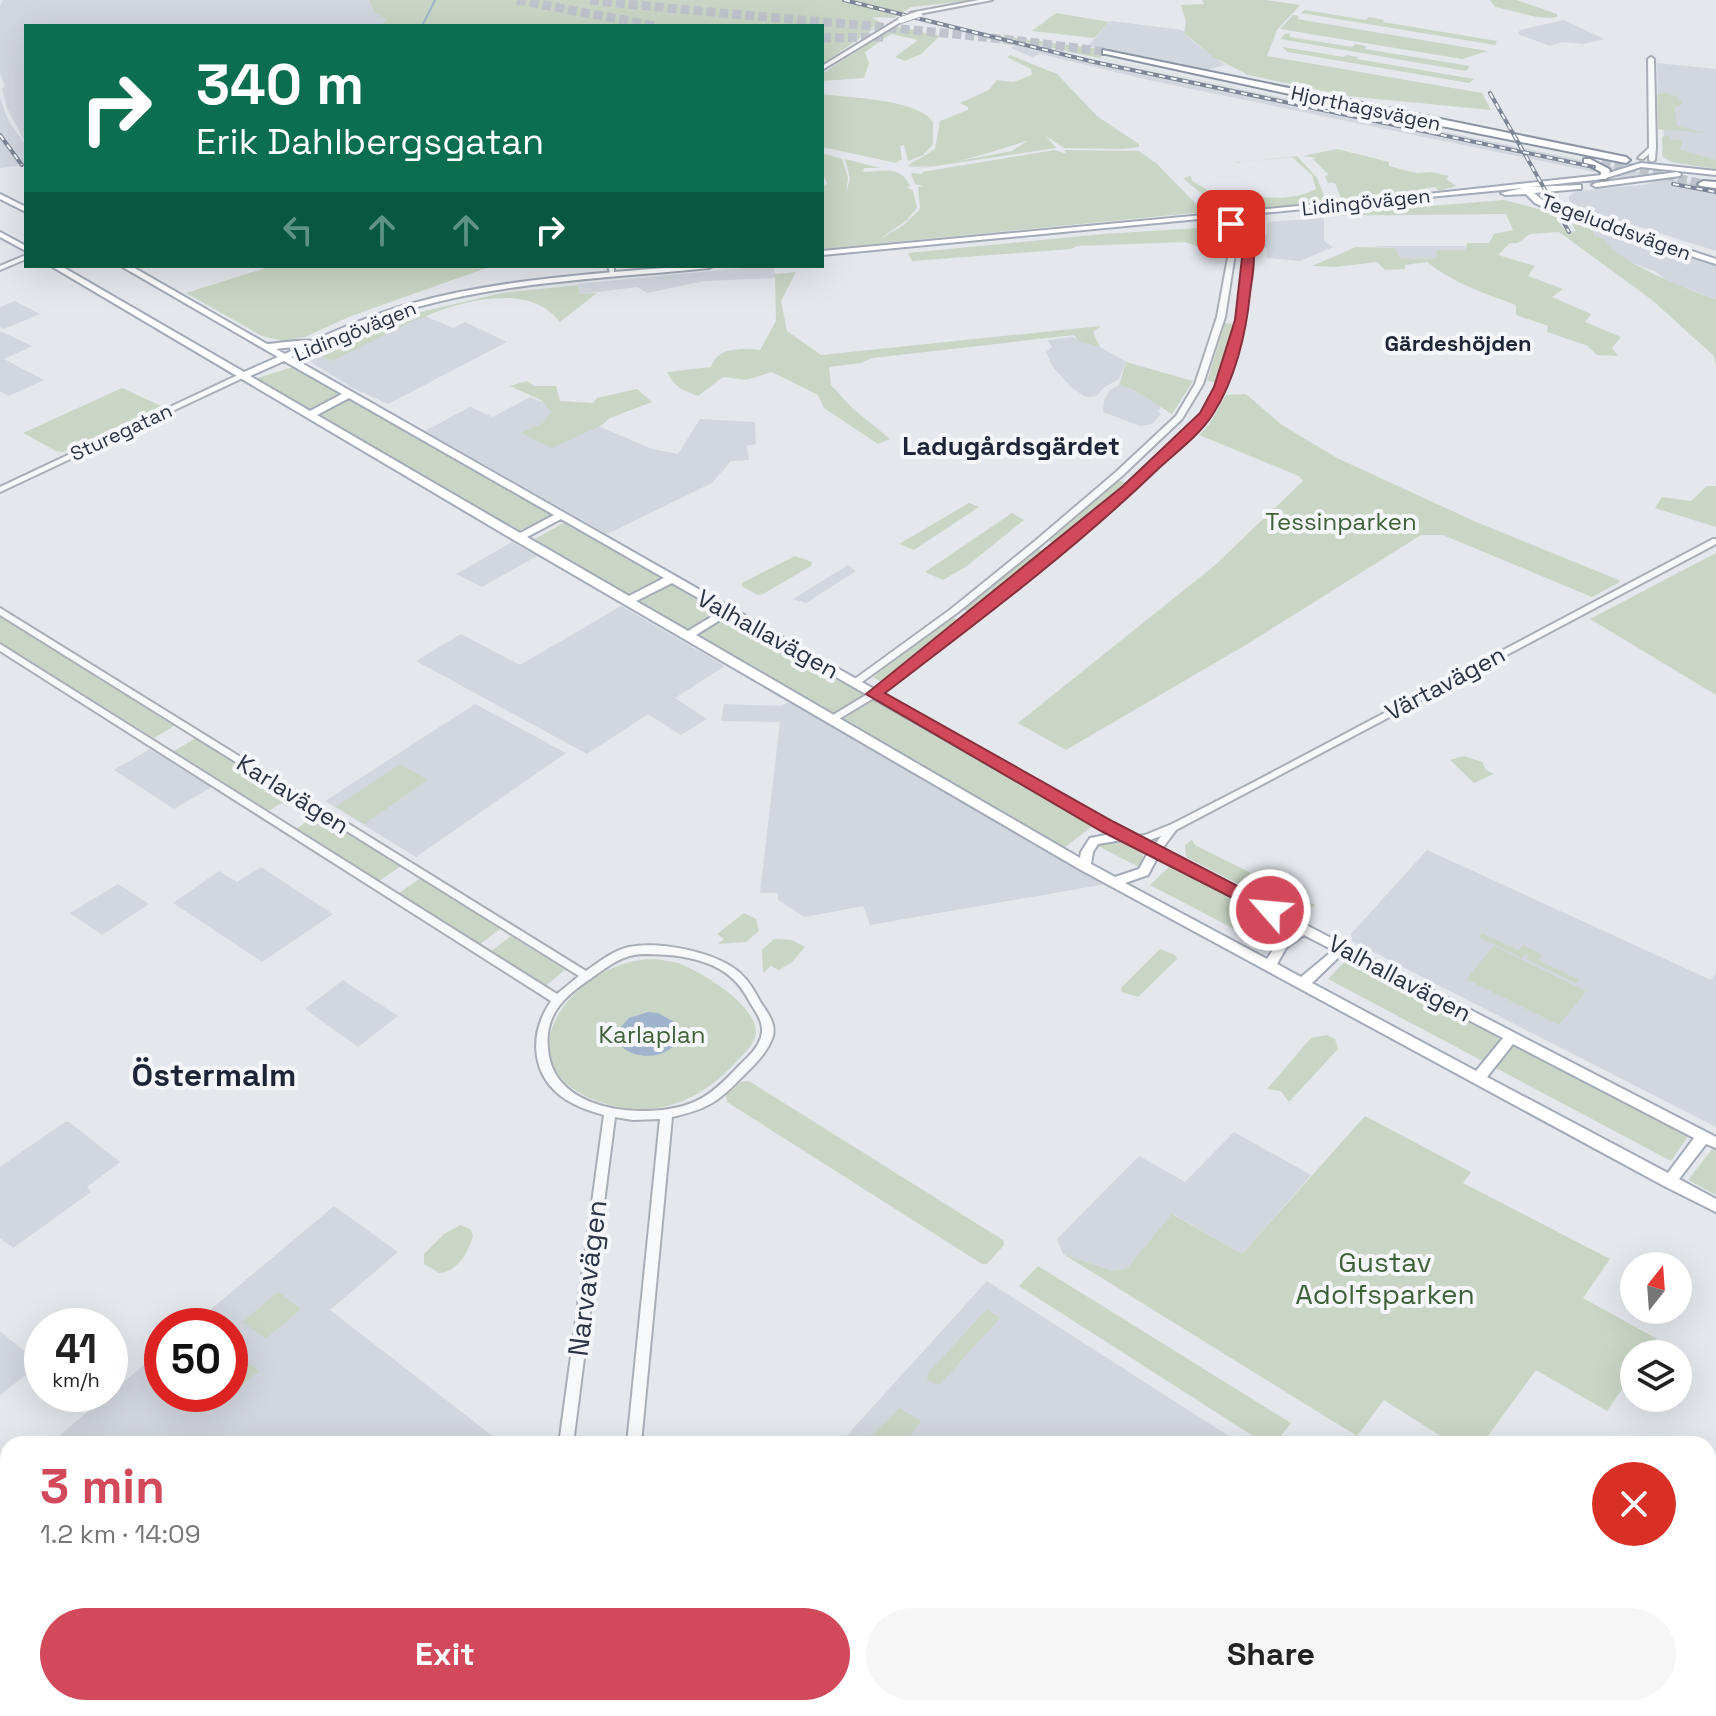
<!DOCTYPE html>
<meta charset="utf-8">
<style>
body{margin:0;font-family:"Space Grotesk",sans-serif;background:#f6f6f6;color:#222;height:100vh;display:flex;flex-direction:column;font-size:30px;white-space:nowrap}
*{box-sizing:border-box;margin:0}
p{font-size:26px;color:#767676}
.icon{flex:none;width:44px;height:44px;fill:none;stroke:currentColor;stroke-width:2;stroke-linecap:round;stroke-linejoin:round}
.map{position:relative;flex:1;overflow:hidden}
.panel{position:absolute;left:0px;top:1436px;width:1716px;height:280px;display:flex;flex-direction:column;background:#fff;border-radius:24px 24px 0 0;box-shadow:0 8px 32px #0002}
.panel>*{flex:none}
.hud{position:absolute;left:24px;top:24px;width:800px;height:244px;border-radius:0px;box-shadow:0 8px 32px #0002;background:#0b6e4f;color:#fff;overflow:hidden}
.needle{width:52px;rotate:17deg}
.fabs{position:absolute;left:1620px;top:1252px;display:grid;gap:16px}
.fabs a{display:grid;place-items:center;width:72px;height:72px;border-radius:50%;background:#fff;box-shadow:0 8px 32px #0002;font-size:40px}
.speed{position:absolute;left:24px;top:1308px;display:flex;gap:16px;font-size:40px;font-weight:700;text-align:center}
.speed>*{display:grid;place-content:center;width:104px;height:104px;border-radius:50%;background:#fff;box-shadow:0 8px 32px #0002;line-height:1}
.speed small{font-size:20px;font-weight:400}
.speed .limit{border:12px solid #d22;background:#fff;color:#111}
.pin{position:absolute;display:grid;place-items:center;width:68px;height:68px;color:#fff;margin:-34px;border-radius:16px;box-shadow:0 4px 12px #0006}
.me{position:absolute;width:88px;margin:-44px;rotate:297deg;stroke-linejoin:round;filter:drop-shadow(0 0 6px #0008)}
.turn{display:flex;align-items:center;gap:28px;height:168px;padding:0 40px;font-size:36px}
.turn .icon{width:104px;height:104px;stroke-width:2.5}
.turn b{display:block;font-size:56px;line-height:68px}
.lanes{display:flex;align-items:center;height:76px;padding:0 40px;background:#0003;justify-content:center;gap:40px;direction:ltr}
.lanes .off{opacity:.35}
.round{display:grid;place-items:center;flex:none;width:84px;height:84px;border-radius:42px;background:#f6f6f6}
.summary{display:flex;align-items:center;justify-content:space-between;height:136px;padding:0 40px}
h1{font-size:48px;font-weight:700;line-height:60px;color:#d1495b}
.action{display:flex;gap:16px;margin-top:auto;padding:16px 40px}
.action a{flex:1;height:92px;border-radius:48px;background:#d1495b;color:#fff;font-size:32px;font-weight:700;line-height:92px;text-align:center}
.action a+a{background:#f6f6f6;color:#222}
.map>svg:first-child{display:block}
.built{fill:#d2d6de}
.green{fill:#c9d6c5}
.water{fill:#9fb4cc}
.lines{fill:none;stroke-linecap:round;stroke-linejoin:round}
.stream{stroke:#9fb4cc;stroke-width:2}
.highway-tunnel{stroke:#bfc3cb;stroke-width:9;stroke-dasharray:9 4;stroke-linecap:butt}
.minor-casing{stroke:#a9aeb7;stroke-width:4}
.major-casing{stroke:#a3abb8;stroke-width:4}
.highway-casing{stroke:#8b94a3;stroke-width:4}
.minor{fill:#f7f8fa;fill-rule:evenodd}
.major{fill:#fff;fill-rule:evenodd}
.highway{fill:#fff;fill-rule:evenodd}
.rail-casing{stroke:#7d8696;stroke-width:4}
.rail{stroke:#f4f6f9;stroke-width:2;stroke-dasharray:6;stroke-linecap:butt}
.minor-bridge-casing{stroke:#a9aeb7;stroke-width:8;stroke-linecap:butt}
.minor-bridge{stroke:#f7f8fa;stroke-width:6}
.route{fill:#d1495b;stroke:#882f3b;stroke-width:2}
.labels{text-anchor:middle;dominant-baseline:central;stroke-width:8;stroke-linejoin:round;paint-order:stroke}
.far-street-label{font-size:20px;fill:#2b3445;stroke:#f4f6f9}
.far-neighbourhood-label{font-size:22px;font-weight:bold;fill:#1d2536;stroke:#f4f6f9}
.park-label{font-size:24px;fill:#3f6138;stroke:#f4f6f9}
.street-label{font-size:24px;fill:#2b3445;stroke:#f4f6f9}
.far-district-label{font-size:26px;font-weight:bold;fill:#1d2536;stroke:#f4f6f9}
.near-park-label{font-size:28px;fill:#3f6138;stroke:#f4f6f9}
.near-street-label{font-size:28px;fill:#2b3445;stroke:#f4f6f9}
.district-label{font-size:32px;font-weight:bold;fill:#1d2536;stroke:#f4f6f9}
</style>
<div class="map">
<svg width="1716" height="1716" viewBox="0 0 1716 1716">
<rect width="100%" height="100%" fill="#e4e7ec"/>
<path class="built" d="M3,0H369L374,12L386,19L382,26H26V144L7,108L2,89L5,85L0,74V6Z
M914,16L1078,56L1716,188V251L1580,208L1569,201V196L1577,191L1652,184L1153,81L1040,54L1032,57L1011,48L1014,46L909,18Z
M1564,20L1604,39L1584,44L1561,42L1550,46L1518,34L1520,30Z
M1110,21L1182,30L1193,42L1225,65L1206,70L1088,46Z
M1657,63L1716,69V169L1672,162L1662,155L1664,130L1659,129Z
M0,98L8,120L26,146V165L0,168Z
M1324,218V241L1333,247L1300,261L1267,258V248L1260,247L1261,235H1267L1268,222Z
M1598,228L1716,264V299L1671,283L1656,272L1621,258L1594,236L1593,231Z
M1372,246H1465V250L1436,251L1438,259L1400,258L1395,248Z
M764,266H773L776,278L704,281L647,293L637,287L580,294L578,284Z
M15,301L40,314L4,329L0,327V307Z
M415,312L453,328L465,322L507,342L388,404L353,388L307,360L374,327Z
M0,331L32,346L4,359L44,380L9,396L0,391Z
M1072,337L1100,347L1126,362L1119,379L1103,388L1097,396L1086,397L1072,388L1052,366L1046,352L1052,347L1048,340Z
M1119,385L1134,390L1161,407L1158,412L1161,414L1152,424L1140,426L1103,412L1104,400L1110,390Z
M530,397L652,449L678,454L700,419L755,422L756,444L747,446L749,460L731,461L712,483L607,534L425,431L470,407L493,417Z
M512,542L537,556L482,587L456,574Z
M848,565L856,571L806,603L793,599Z
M621,606L725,666L675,698L707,719L681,735L648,714L587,754L416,661L461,634L520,665Z
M788,702L1106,884L870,925L863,906L805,917L778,900V893H760L780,722L721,721L724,704L781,706Z
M475,704L566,753L416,857L325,801Z
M150,749L212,787L174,809L114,770Z
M1427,850L1711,980L1716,973V1127L1352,941L1351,934Z
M261,867L333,914L262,962L173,903L219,871L237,882Z
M118,884L149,904L102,935L70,913Z
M343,980L398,1016L358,1047L305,1009Z
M65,1122H69L120,1162L87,1187L91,1192L13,1248L0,1238V1167Z
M1234,1132L1311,1175L1242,1254L1173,1214L1127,1268L1113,1271L1063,1254L1057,1239L1139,1156L1185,1182Z
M334,1206L398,1252L330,1310L503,1444H49L162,1350V1394H230V1326H191Z
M987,1281L1241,1444H839Z
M0,1331L40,1364L0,1395Z
M289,1708H525L524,1716H298Z
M829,1708H1652L1648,1716H840Z"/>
<path class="green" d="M369,0H976L911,7L894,18L872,17L880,22L866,32L882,23L822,64V26H382L386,19L374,12Z
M1202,0H1266L1300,5L1277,30L1267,56L1482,93L1491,110L1347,96L1248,75L1213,57L1184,33L1186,22L1181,5L1204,4Z
M1490,0H1517L1557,14V17C1537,21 1515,10 1495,7Z
M1305,10L1366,20L1369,17L1384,20L1383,22L1497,41L1495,45L1301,13Z
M1056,13L1109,22L1094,38L1032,31Z
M1293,15L1299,16L1297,19L1488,51L1462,59L1280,29Z
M895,26L940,36L921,54L905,61L895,57L918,40L891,34L865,52L869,63L864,78L822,81V74Z
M1290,33V37L1352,47L1355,44L1366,46L1365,49L1470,66L1466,71L1280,39L1285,34Z
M993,35L1107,50L1100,58L1355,114Z
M1282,47L1344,57L1346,55L1358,57L1357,59L1474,79L1469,83L1288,52Z
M1010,55L1057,74L1097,116L1139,144V147L1124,149L1064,148L1046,136L1056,148L915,169L1012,151L1027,141C997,150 937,171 907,166L935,149L940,121L968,110V107L960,103L989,90L997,80L1013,82L1032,75L1031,69L1007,57Z
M1665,93L1676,96L1683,104L1674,108L1677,126L1707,133L1658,129L1657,95Z
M822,94C849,98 918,99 933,122V144L923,155L908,161L904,145L900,146L902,159L896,163L822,147Z
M1669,135L1670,139L1683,141L1680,150L1716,160V169L1672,162L1663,157L1662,137Z
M1337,149L1389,162V166L1416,173L1431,172L1449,176L1446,179L1456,186L1439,191L1435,187L1425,188L1427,192L1223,212L1183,178L1191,176L1192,181L1208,190L1252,194L1251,203L1256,194L1259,197C1277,199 1300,198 1316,189L1312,175L1292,157L1232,163L1297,156L1317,178L1325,198H1341L1335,183H1328L1325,176L1329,175L1313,159L1317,158L1303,156Z
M1055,150L1067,154L1064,150L1139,151L1157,164L1204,212L822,249V187L827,184L822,171V153L842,159L848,178L846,195L850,178L845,159L881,168H864L863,172C883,171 901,165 910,186L907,187L913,191L917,208L907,220L877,241L904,225L920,209L918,187L923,186L915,184L911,173L923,174L922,172Z
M1504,200L1554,213C1560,223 1563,234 1576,231L1572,224L1598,228L1593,231L1594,236L1604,239C1611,259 1694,293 1716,299V366L1714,356L1652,300L1559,232L1530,234L1518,243H1510L1498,255L1535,266L1528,276L1563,289L1552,297L1591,314L1585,322L1621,337L1612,348L1618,356L1597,355L1588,346L1547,332L1548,326L1516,315V305C1485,294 1453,283 1427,262L1405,265V269L1385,270L1377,262L1335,267L1312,266L1356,247L1395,248L1400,258L1437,259L1436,250H1465L1467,243H1489L1494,234L1513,230L1506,214L1305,216Z
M1214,227L1221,232V255L1185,242L1077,246L1071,249L912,261L908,253L1103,234Z
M272,266H492L351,316L305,337L283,341L262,336L186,293Z
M796,272L781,301L787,331L821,355L1101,326L1093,332L1100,347L1079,341L1074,335L872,358L861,363L829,367L831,385L852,408L890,439L878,444L824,408L818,395L772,372L746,380L723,377L698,396C684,391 673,386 667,372L711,367C717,347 742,348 760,350L776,321L775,274Z
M578,285L580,294L597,293L560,322C528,280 456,302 417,320L408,315L502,293Z
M404,316L415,320L332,361L316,354Z
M1225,323L1236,324L1218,383L1207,381Z
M1126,362L1193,381L1172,414L1134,390L1119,385Z
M293,367L342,394L309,410L254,379Z
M527,381L534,386H556L560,401L593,403L597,398L637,389L652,402L610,418L602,425L552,448L521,433L543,423L551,412L541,400L510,386Z
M122,388L161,406L63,452L56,451L23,433Z
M1246,394L1282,425L1337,458L1476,522L1619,580L1620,582L1592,597L1443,535H1421L1249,643L1066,750L1018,723L1214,566L1303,481L1299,476L1199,435L1209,425L1226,395Z
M348,398L552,515L517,532L314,415Z
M1118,480L1128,483L1058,545L1048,541Z
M1707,486H1716V527L1655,508L1662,497L1691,501Z
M969,503L979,507L914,550L899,544Z
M1012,513L1024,520L967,566L943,580L925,572Z
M564,523L867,694L838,712L828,713L531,541Z
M1038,549L1048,553L971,613L961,609Z
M1716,553V695L1590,619Z
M795,556L812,562L811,566L763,594L757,595L742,586V583Z
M0,616L14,625L174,726L154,738L0,642Z
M951,617L962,622L883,683L873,677Z
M875,699L1095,824L1063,849L842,720Z
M196,738L291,797L269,811L174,751Z
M1464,756L1482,762L1486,770L1494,774L1474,783L1450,760Z
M400,764L428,780L364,824L336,807Z
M318,814L401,866L379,881L296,829Z
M1192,840L1195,845L1251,873L1247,881L1250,887L1248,889L1186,857L1185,845Z
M1112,841C1126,841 1138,844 1144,857L1141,868L1098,846Z
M1171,865L1286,923L1265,945L1150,885Z
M1255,874L1315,905C1295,920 1271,901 1252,891Z
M421,878L500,929L479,945L399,893Z
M744,913L756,919L759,931L746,942L718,944L724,939L717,934Z
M1482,933L1518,950L1523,945L1542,955L1538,960L1579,980L1575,983L1526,959L1529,956L1526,954L1522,958L1479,937Z
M511,936L565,970L544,987L490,952Z
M774,939L792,940L805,947L792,962L779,970L771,966L763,973L762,950Z
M1494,946L1586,991L1559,1025L1466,979Z
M1160,949L1175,955L1177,959L1138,997L1122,992L1121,988Z
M1350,956L1689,1135L1671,1161L1328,979Z
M654,959C662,960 670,961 678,963C700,971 764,1008 755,1038C752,1047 742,1055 736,1062C701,1101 653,1121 600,1102C493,1065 575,959 654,959Z
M1327,1035L1335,1039L1338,1049L1289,1102L1281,1091L1267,1089L1311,1038Z
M749,1081L1003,1240L1004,1245L987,1264H982L727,1102L726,1095L741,1082Z
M1365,1116L1471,1172L1463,1183L1610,1259L1583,1298L1657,1339L1646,1354H1634V1372L1607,1411L1536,1370L1482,1444H1453L1384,1400L1357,1436L1063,1254L1113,1271L1127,1268L1172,1214L1242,1254Z
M1713,1148L1716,1149V1195L1688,1180Z
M460,1225L470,1229L473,1235C469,1251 458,1272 439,1273L424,1264V1254L444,1234Z
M1038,1266L1291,1423L1276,1442L1264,1443L1019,1286Z
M278,1292L301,1309L266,1339L243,1322Z
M987,1309L1000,1318L939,1385L927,1380L928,1373Z
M234,1352L259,1371L239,1388L230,1381V1356Z
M899,1408L921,1421L904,1444H863Z"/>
<path class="water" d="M648,1012L658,1013L673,1021C694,1053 640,1068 619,1044L618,1030L629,1018Z"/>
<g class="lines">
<path class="stream" d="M422,26L435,0"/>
<path class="highway-tunnel" d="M517,0L656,26
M590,0C762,19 935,28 1106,52
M822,38L886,37
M1602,161L1703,184"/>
<defs>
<path id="minor" d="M979,0H992L913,15L910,13Z
M899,19L904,20L822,70V66Z
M1651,57L1654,59L1656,147L1655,160L1652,162L1649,160V154L1643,159L1638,158L1649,148L1648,59Z
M1219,219L1231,230L1237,241L1225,317L1203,384L1182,419L1122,476L1041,545L957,613L858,685H852L850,683L852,681L951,609L1035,541L1116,472L1176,416L1195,384L1217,317L1231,241L1226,232L1216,221Z
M1225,220H1229L1249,240L1252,258L1245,320L1225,387L1209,417L1131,491L984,614L887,690L834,722H828L826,720L828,718L881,686L978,610L1125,487L1203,414L1217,387L1237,320L1246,258L1243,241L1225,222Z
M26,255V259L0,270V266Z
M608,266H614V273H610Z
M240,374H243L247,376L0,492V487Z
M1713,539H1716V544L1176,830L1159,853L1155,854L1150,851L1161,836L1147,841L1133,843L1128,840L1129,838L1145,835L1172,824L1254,782Z
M0,608L586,971C599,962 614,950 629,947C661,941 716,952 740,973C749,981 755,992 761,1003C768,1013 776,1024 773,1036C768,1052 755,1064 744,1075C718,1102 708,1109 672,1117L641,1444H627L660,1119L633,1120L615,1117L573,1444H559L604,1115C594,1112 583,1109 574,1104C532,1083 526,1038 551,1001L0,651V644L557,994L579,976L0,615ZM642,954C672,954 710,957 733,979C741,986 746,995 751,1004C757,1014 765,1024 761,1037C757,1051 744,1060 735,1070C712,1094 697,1106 662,1110C618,1115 552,1103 548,1049C544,1013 566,995 593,977C608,966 622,955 642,954Z
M1716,1611C1716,1622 1716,1634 1708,1639C1708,1628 1705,1616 1716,1611Z
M1716,1675V1696L1713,1702L1708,1704V1683L1711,1677Z
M1708,1705L1709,1708L1705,1716H1672L1668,1712L1665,1716H1650L1654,1708H1686L1691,1713L1694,1708H1708Z
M526,1708H540L539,1716H525Z
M601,1708H615L614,1716H600Z"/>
<path id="major" d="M1641,163L1716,171V175L1641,167L1603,179L1529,187L1581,185V189H1578L1534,193L1541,199L1557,207L1716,259V264L1551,211L1535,203L1526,194L1505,195L1501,193L1523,188L822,255V251L1437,193L1602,175Z
M1677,172L1681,174L1680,176L1596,187L1592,185L1596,183Z
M0,194L26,207V212L0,199Z
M0,232L26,246V251L0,237Z
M51,266H61L244,372L278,357L121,266H131L267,344C279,343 305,339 313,341C344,327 377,313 410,304C473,286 538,279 603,273C640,270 676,266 713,266L709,268C611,278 512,281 417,307C374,319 332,339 291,357L1111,824L1337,941L1343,942L1345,945L1716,1137V1148L1706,1144L1679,1179L1716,1199V1212L1664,1186L1081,870L514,540ZM301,346L285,354L276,349ZM284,361L342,394L310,411L250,376ZM349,398L554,515L520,533L317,415ZM561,519L664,578L629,596L527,537ZM672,583L721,611L688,631L636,601ZM728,615L1103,830L1111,834L1090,838L1081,852L1080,858L696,635ZM1122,840L1148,853L1139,869L1115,877L1091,864L1093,852L1098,844ZM1157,858L1294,929L1278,942L1267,959L1125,883L1148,875ZM1304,935L1331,949L1330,953L1301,977L1277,964L1286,948ZM1342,954L1503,1038L1476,1071L1312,983ZM1513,1044L1694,1138L1668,1173L1487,1077Z"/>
<path id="highway" d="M1103,50L1626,157L1630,160L1626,163L1367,111L1106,54H1103Z
M1584,159H1590L1609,169L1610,171L1606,179H1600L1601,172L1584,163Z
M1703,181L1716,182V188L1700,186L1698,184Z"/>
</defs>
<use href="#minor" class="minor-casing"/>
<use href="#major" class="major-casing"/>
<use href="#highway" class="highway-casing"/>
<use href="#minor" class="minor"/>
<use href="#major" class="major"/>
<use href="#highway" class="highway"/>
<defs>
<path id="rail" d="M844,0L1094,62L1594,167
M1490,93L1569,232
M0,135L22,165
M1673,184L1716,192"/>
</defs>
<use href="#rail" class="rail-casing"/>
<use href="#rail" class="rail"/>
<defs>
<path id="minor-bridge" d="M901,20L919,14"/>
</defs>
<use href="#minor-bridge" class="minor-bridge-casing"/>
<use href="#minor-bridge" class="minor-bridge"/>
</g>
<path class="route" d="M1227,222H1236C1261,245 1254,262 1250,294C1246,334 1235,380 1213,414C1200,435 1175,453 1157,470C1073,551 978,622 885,693L1114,822L1276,906L1279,910L1270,917L1101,831L866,694L1123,486L1200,413L1214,387L1235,320L1243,249L1238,236L1225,224Z"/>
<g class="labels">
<g class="far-street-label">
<text transform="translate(1366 108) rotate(12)">Hjorthagsvägen</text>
<text transform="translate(1366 202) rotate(-6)">Lidingövägen</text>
<text transform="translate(1616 227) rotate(20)">Tegeluddsvägen</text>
<text transform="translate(355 331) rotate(-22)">Lidingövägen</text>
<text transform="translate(121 432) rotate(-25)">Sturegatan</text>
</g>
<g class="far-neighbourhood-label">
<text x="1458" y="343">Gärdeshöjden</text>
</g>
<g class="park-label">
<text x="1341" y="521">Tessinparken</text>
<text x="652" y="1034">Karlaplan</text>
</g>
<g class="street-label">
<text transform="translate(768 634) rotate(29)">Valhallavägen</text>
<text transform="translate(1445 683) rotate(-28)">Värtavägen</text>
<text transform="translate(293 794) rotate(32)">Karlavägen</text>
<text transform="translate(1400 978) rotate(28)">Valhallavägen</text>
</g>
<g class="far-district-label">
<text x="1011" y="446">Ladugårdsgärdet</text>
</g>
<g class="near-park-label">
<text x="1385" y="1262">Gustav<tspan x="1385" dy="32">Adolfsparken</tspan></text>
</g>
<g class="near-street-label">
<text transform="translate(587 1278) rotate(-83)">Narvavägen</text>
</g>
<g class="district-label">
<text x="214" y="1075">Östermalm</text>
</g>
</g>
</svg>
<div class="fabs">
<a><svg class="needle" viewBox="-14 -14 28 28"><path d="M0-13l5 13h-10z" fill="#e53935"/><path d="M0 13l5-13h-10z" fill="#767676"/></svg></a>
<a><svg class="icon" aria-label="layers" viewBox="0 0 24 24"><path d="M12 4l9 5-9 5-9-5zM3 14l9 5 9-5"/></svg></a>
</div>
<div class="speed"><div>41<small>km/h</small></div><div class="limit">50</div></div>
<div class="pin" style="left:1231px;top:224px;background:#d93025"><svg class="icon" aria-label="arrive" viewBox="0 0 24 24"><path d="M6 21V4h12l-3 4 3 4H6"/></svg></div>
<svg class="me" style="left:1270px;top:910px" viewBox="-20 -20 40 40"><circle r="17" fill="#d1495b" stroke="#fff" stroke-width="3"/><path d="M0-11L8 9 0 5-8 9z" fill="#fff"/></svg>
<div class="hud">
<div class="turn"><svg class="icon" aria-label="right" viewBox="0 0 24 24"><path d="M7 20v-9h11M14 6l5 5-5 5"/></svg><div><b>340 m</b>Erik Dahlbergsgatan</div></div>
<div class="lanes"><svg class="icon off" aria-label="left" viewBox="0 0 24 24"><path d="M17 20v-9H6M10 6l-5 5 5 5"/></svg><svg class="icon off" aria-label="ahead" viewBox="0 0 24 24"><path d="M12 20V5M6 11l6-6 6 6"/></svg><svg class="icon off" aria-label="ahead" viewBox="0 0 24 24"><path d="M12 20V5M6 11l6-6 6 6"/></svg><svg class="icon" aria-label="right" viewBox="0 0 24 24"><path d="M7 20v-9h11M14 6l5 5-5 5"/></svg></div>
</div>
<section class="panel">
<div class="summary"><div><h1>3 min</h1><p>1.2 km · 14:09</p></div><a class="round" style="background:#d93025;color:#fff"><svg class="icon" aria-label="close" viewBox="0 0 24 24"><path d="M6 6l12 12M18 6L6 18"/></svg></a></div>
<div class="action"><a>Exit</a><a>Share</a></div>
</section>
</div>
